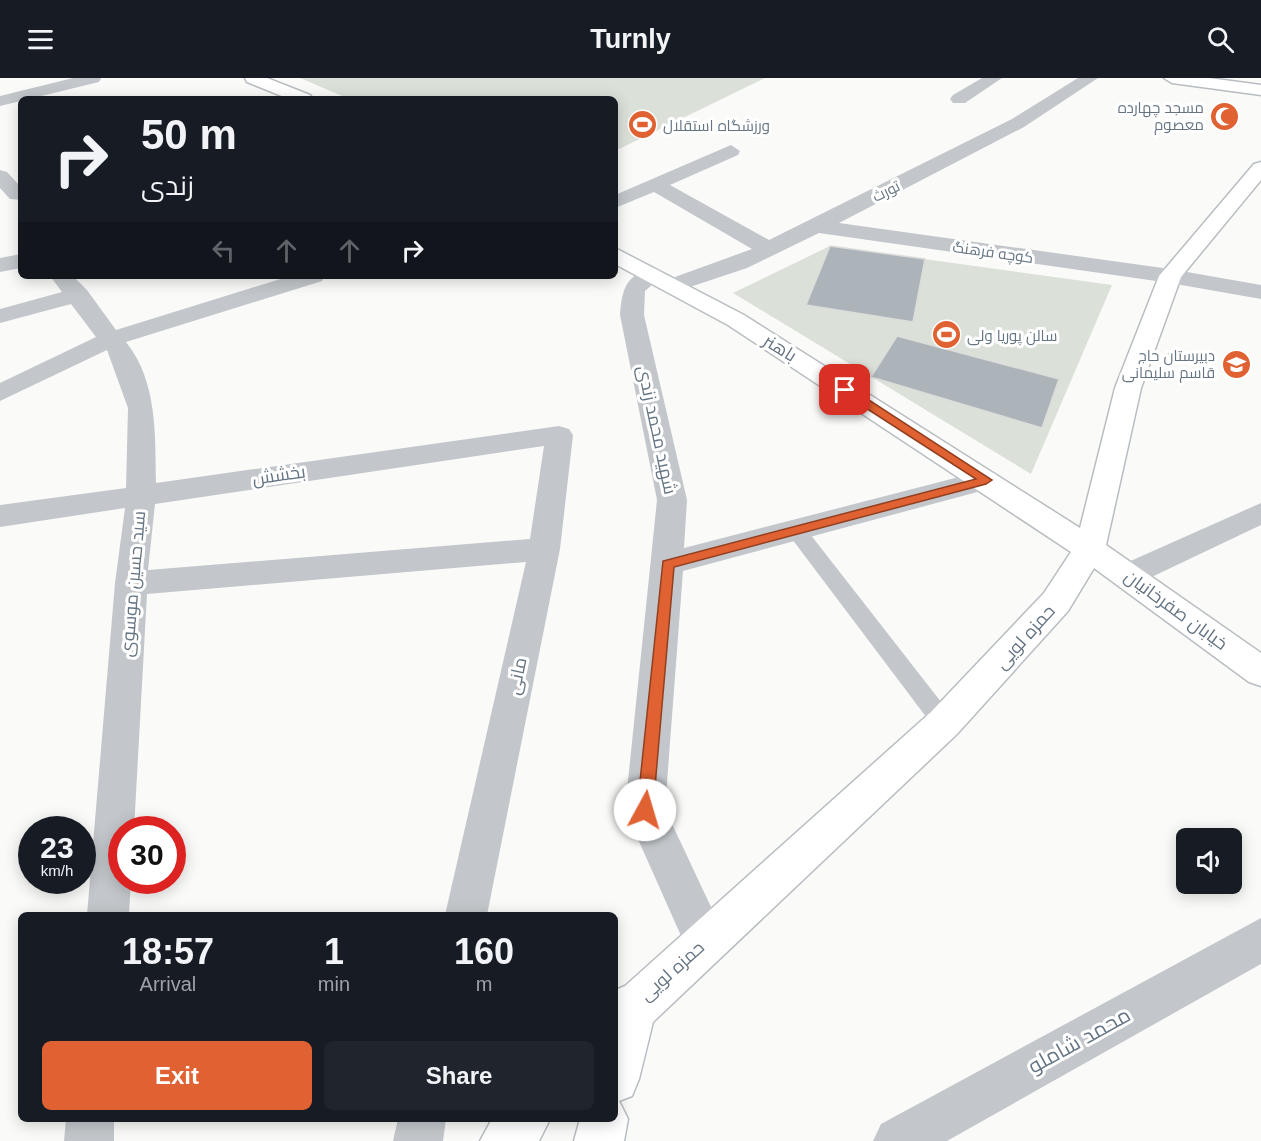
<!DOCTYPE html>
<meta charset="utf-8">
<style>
body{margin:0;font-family:Helvetica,Cairo,sans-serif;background:#20242c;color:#f1f3f6;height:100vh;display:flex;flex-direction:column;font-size:22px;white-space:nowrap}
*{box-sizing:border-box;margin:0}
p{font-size:20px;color:#9ea1a6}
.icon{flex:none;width:33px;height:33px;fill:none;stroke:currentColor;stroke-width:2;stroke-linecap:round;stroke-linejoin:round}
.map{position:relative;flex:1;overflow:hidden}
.side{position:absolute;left:18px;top:834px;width:600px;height:210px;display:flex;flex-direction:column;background:#171b24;border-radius:9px;box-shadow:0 3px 15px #0003}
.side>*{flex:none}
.top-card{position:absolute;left:18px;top:18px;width:600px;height:183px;border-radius:9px;box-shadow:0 3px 15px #0003;background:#171b24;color:#f1f3f6;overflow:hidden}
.controls{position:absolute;left:1176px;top:750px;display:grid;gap:12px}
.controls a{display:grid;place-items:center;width:66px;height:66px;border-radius:9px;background:#171b24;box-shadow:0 3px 15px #0003;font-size:30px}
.speed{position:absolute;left:18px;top:738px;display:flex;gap:12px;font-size:30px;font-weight:700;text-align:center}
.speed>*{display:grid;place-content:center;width:78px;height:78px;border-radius:50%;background:#171b24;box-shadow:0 3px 15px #0003;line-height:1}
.speed small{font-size:15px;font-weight:400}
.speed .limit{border:9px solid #d22;background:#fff;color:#111}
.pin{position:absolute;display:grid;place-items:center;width:51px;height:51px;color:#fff;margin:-26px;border-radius:12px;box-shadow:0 3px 9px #0006}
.me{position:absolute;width:66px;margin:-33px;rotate:6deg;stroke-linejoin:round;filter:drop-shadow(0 0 4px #0008)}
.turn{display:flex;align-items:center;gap:21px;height:126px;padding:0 24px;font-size:27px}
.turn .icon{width:78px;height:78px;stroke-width:2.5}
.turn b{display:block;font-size:42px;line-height:51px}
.lanes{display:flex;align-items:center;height:57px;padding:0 24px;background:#0003;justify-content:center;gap:30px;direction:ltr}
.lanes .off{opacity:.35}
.eta{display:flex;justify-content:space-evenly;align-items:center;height:102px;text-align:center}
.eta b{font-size:36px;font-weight:700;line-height:42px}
.action{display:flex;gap:12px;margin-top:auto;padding:12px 24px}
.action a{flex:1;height:69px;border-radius:9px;background:#e06131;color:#fff;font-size:24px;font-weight:700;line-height:69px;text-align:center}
.action a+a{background:#20242c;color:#f1f3f6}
header{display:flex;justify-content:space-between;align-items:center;height:78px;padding:0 24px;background:#171b24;font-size:27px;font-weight:700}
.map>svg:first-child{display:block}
.green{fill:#dbe1d9}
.building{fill:#acb4ba;stroke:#dcdcda;stroke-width:1.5}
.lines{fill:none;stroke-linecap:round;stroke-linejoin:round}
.secondary-casing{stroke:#b8bdc2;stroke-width:3}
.lane{fill:#c3c7cb;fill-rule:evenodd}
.street{fill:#c3c7cb;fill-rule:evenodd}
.secondary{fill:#fff;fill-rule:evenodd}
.route{fill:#e06131;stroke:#923f20;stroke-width:1.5}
.labels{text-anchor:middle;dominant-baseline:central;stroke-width:6;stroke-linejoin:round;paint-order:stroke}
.far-poi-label{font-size:15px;fill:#657482;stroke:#fff;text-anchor:end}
.far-street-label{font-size:15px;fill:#657482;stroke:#fff}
.street-label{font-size:18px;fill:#657482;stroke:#fff}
.near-street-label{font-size:21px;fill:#657482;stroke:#fff}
</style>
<header><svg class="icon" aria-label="menu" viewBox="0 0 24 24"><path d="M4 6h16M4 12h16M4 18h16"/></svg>Turnly<svg class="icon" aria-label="search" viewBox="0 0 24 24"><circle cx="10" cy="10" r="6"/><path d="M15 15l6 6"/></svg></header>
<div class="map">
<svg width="1261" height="1063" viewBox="0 0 1261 1063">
<rect width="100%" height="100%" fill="#fafaf8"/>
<path class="green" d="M300,0H765L615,73V21H349Z
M830,168L1112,207L1031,396L733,215Z"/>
<path class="building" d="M830,168L925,181L913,244L806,227Z
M897,258L1059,301L1042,350L871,299Z"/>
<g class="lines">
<defs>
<path id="secondary" d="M245,0H267L310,17L313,21H289L247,4Z
M1164,0H1209L1261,7V17L1172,5Z
M1261,84V102L1181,199L1141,310L1106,467L1261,575V608L1249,604L1094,490L1068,533L957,656L653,944L639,1001L632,1018L619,1023L628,1041L624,1063H574L580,1041H615V917L618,911L625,908L931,634L1044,515L1071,474L728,247L615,186V170L744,237L1080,450L1115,310L1159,198L1254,86Z
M492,1041H550L539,1063H480Z"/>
</defs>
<use href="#secondary" class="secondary-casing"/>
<path class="lane" d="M796,445L803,447L952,638L956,645L952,652L944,655L936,652L789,457L786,452L789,447Z"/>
<path class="street" d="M73,0H101L99,4L0,28V18Z
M982,0H1002L965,25H953L950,21L953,17Z
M1078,0H1098L1024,49L839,145L1170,191L1261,207V221L1170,205L819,155L747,190L672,215L664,213L661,208L664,203L752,171L654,114L615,130V117L731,67L740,73L738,77L670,107L769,162L1012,41Z
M0,92L7,94L21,109V122L10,121L0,110Z
M21,176V190L0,194V180Z
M653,190L661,192L664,197L645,213L644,237L687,422L684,470L986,392L996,395L1000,402L996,409L683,493L665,731L727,863L720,878L705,885L690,878L625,732L657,422L620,237C622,212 625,197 653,190Z
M50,198H73L87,212L116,252L290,198H325L322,203L126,264C158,304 155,358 156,405L559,348L569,351L573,357L560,471L487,837H445L526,484L147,516L134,752H122V802H131L129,837H87L115,505L125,430L0,449V427L126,410L128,330L107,272L0,323V305L96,259L71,226L0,245V231L62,214ZM544,368L530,461L148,492L155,426Z
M1261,425V447L1139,505L1128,509L1117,505L1112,497L1117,489Z
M1261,840V886L947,1063H873L881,1046Z
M66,1041H114V1063H64Z
M398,1041H446L443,1063H393Z"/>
<use href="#secondary" class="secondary"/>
</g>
<path class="route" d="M841,309H849L992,402L986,406L674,489L653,732L651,738L645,740L639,738L637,732L663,483L976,401L841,314Z"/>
<defs>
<symbol id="mosque-disc" viewBox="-11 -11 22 22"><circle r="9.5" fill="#e06131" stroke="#fff"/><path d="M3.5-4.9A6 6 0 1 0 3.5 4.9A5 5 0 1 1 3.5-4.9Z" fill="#fff"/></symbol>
<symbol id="stadium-disc" viewBox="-11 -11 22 22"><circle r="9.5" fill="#e06131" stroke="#fff"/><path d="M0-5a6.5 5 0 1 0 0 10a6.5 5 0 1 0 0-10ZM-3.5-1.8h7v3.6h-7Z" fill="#fff"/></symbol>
<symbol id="school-disc" viewBox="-11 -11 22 22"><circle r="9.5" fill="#e06131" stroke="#fff"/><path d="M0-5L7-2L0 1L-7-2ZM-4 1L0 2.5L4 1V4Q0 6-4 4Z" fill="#fff"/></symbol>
</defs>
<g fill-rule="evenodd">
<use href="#mosque-disc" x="1208" y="22" width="33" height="33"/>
<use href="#stadium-disc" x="626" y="30" width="33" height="33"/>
<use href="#stadium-disc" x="930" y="240" width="33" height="33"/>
<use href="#school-disc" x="1220" y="270" width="33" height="33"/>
</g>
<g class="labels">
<g class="far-poi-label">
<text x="1204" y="29">مسجد چهارده<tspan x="1204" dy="17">معصوم</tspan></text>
<text x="663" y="47" text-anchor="start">ورزشگاه استقلال</text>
<text x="967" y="257" text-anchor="start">سالن پوریا ولی</text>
<text x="1215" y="277">دبیرستان حاج<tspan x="1215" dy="17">قاسم سلیمانی</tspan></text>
</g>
<g class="far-street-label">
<text transform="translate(886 113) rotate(-27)">تورث</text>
<text transform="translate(993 174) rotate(8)">کوچه فرهنگ</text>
</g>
<g class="street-label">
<text transform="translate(780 270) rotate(32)">باهنر</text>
<text transform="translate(657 352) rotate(78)">شهید محمد زندی</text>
<text transform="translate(279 397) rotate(-8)">بخشش</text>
<text transform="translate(133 506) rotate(-85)">سید حسین موسوی</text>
<text transform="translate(1176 532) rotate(36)">خیابان صفرخانیان</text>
<text transform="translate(1025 559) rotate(-48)">حمزه لویی</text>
<text transform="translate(517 598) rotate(-78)">مانی</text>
<text transform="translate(672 893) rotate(-42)">حمزه لویی</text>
</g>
<g class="near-street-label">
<text transform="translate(1079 962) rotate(-29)">محمد شاملو</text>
</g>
</g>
</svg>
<div class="controls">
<a><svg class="icon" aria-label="sound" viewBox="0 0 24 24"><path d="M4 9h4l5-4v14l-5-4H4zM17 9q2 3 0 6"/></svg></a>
</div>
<div class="speed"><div>23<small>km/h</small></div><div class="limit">30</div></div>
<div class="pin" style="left:845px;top:312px;background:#d93025"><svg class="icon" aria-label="arrive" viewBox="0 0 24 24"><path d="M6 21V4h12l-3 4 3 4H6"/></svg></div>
<svg class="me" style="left:645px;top:732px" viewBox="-20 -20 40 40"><circle r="19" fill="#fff"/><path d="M0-13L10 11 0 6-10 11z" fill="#e06131"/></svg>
<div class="top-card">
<div class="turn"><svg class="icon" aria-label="right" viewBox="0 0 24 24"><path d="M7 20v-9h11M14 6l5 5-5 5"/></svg><div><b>50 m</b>زندی</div></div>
<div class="lanes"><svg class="icon off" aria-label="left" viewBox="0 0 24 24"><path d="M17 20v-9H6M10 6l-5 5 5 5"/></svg><svg class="icon off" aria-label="ahead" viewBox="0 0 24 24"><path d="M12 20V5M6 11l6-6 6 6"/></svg><svg class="icon off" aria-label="ahead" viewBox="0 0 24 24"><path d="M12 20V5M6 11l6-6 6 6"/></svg><svg class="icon" aria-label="right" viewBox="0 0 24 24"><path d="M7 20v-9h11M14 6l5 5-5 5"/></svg></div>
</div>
<section class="side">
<div class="eta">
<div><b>18:57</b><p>Arrival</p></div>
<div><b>1</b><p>min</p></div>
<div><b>160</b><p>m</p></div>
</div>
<div class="action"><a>Exit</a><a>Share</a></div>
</section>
</div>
